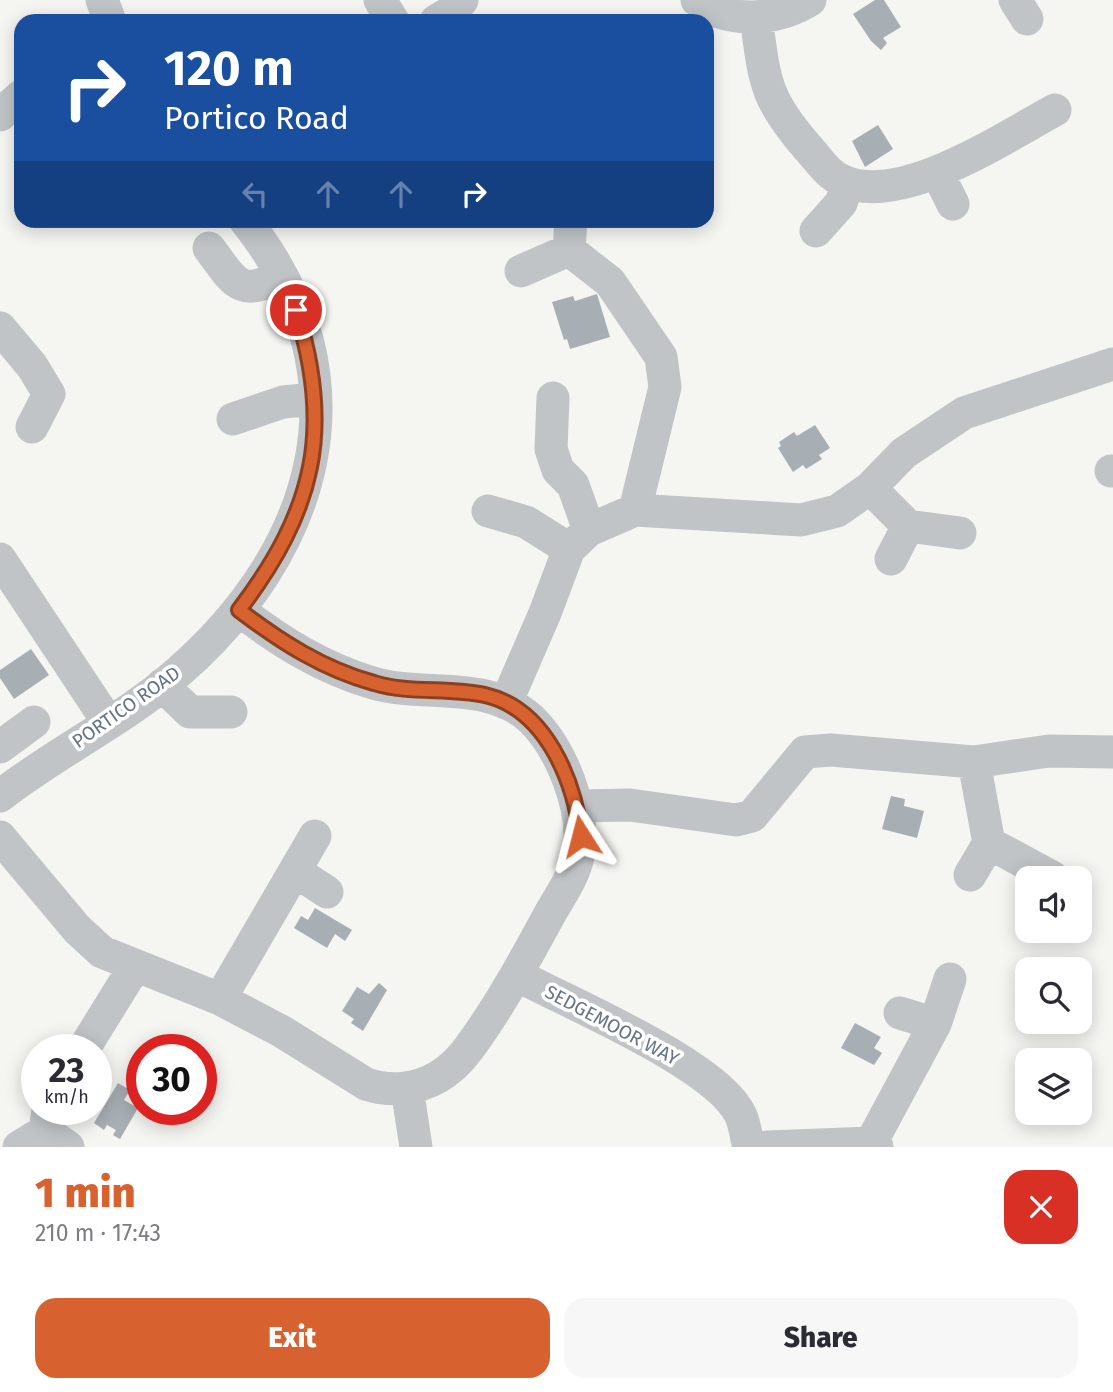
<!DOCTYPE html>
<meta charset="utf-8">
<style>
body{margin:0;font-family:"Fira Sans",sans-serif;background:#f7f7f7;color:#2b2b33;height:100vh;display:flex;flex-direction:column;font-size:26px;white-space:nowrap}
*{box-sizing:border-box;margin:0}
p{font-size:23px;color:#7c7c81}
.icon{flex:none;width:38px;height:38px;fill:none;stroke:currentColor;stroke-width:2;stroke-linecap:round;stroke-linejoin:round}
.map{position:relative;height:1147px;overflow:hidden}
.panel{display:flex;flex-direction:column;background:#fff;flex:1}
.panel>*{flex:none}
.top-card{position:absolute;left:14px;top:14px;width:700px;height:214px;border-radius:21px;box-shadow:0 4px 18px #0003;background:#1a4fa0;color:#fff;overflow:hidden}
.buttons{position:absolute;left:1015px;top:866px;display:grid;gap:14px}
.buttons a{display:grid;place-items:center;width:77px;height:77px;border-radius:14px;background:#fff;box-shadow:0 4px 18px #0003;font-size:35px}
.speed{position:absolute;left:21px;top:1034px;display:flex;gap:14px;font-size:35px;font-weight:700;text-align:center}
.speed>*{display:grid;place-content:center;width:91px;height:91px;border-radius:50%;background:#fff;box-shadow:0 4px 18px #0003;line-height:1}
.speed small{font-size:18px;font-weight:400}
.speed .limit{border:10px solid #d22;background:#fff;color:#111}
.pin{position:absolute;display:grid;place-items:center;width:60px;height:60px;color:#fff;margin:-30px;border:4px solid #fff;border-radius:50%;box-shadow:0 2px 7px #0007}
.me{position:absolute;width:77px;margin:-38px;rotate:351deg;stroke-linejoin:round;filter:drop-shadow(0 0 5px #0008)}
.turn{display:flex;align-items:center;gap:24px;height:147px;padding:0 35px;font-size:32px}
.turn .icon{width:91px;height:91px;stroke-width:2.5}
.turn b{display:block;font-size:49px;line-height:60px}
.lanes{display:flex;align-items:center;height:66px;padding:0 35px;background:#0003;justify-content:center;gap:35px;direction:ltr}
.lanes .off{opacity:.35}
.round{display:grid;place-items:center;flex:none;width:74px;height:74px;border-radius:21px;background:#f7f7f7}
.head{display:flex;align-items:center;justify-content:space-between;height:119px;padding:0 35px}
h1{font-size:42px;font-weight:800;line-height:52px;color:#d8622f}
.action{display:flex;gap:14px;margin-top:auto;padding:14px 35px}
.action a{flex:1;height:80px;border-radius:21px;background:#d8622f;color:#fff;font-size:28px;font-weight:800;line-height:80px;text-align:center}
.action a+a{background:#f7f7f7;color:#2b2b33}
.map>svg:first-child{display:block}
.building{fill:#a8afb4}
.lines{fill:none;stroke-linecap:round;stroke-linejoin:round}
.minor{stroke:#c0c4c7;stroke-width:33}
.route-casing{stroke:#8c401f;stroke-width:18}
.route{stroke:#d8622f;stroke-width:12}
.labels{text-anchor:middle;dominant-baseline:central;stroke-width:7;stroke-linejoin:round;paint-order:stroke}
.street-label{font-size:19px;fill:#667381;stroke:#fff}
</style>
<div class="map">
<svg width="1113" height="1147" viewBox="0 0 1113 1147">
<rect width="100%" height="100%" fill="#f5f5f2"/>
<path class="building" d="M875,0H884L901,27L883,38L887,43L881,50L871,41L853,14Z
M878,125L893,149L865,167L852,141Z
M597,294L610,337L570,349L567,339L564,340L552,302L573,296L575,301Z
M815,425L830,448L819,455L822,459L806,469L803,465L793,472L778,448L781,446L779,442L794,432L797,436Z
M31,649L49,675L14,699L0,678V670Z
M891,796L905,799L904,806L924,811L917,838L882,829Z
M315,908L352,930L345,941L335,934L327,948L294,928L301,916L308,920Z
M379,983L387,990L363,1031L351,1023L354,1019L342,1011L357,987L369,994Z
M855,1023L881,1037L874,1048L882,1053L874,1065L841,1048Z
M118,1083L130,1090L124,1100L138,1108L120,1139L113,1135L116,1130L107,1125L104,1130L94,1123Z"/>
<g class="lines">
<path class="minor" d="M102,0L110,21
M380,0L393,21
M697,0C728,25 778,20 810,0
M1015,0L1027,19
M756,18C765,81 764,98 808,148C819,160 828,175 843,181C901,207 1003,138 1055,110
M436,21L451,12L462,0
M0,115L21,96
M937,172L953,204
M816,231L841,203L848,183
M209,248C233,280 239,299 280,276
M569,250L571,220
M521,271L569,250L610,282L661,357L665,387L635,510
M0,328L32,366L49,394L32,427
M553,398L551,449L558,470L573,485L589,530
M233,419L283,402L315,399
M1111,471H1113
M870,488L908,526L960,533
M488,511L526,522L569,549
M0,559L108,722
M891,559L908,526
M162,685L190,712H231
M506,703L545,613L569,549L589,530L635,510L801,520L837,511L870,488L904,453L964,413L1113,364
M0,747L34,722
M974,762L989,843L1052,877
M0,796C56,752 122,721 175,675C318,552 371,378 245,220
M577,806L630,805L736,820L752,816L805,752L831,750L974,762L1049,751L1113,752
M0,837L77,929L102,952L220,999L281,1031L366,1084C390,1092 416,1090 438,1077C450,1070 461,1059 469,1048C500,1006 526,958 551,912C562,893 577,872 579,850C585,808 561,748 531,719C488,679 424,698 373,683C322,668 281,642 239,610
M295,871L327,892
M970,875L989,843
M517,975C568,1003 719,1065 741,1116C745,1125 746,1137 749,1147
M220,999L315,836
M900,1013L935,1024
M83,1050L135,966
M407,1088L416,1147
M48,1110L45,1131L68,1147
M871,1143L935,1024L950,979
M19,1147L45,1131
M767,1147L871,1143L877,1147"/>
</g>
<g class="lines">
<defs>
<path id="route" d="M296,310C334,430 314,511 239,610C281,642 323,669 374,683C410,694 448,687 485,695C546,709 574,780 581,836"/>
</defs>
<use href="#route" class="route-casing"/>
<use href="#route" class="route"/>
</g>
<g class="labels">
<g class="street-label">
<text transform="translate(126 707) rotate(-35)">PORTICO ROAD</text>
<text transform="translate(612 1025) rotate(28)">SEDGEMOOR WAY</text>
</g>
</g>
</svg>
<div class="buttons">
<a><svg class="icon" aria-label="sound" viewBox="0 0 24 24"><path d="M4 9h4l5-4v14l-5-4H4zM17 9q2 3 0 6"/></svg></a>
<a><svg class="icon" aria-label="search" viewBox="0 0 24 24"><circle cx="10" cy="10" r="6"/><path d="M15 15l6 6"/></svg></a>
<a><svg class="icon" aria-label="layers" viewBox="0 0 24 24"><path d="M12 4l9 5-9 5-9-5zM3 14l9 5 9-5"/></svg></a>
</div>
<div class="speed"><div>23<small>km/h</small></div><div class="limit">30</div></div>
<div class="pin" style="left:296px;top:310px;background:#d93025"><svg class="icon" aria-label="arrive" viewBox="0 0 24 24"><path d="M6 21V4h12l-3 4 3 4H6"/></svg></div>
<svg class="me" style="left:581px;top:836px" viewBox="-20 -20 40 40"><path d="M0-17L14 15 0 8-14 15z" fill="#d8622f" stroke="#fff" stroke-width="4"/></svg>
<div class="top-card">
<div class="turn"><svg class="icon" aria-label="right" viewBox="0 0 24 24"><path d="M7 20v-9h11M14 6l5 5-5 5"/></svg><div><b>120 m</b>Portico Road</div></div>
<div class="lanes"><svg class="icon off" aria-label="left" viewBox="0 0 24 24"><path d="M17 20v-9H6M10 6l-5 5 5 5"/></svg><svg class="icon off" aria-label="ahead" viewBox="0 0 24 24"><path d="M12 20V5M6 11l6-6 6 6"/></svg><svg class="icon off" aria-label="ahead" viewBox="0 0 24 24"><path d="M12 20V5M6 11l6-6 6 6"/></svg><svg class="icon" aria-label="right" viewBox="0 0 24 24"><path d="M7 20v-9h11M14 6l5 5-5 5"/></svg></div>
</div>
</div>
<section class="panel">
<div class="head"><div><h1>1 min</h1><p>210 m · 17:43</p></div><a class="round" style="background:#d93025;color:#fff"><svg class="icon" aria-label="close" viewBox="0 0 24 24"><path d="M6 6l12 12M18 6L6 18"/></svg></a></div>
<div class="action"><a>Exit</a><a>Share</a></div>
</section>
